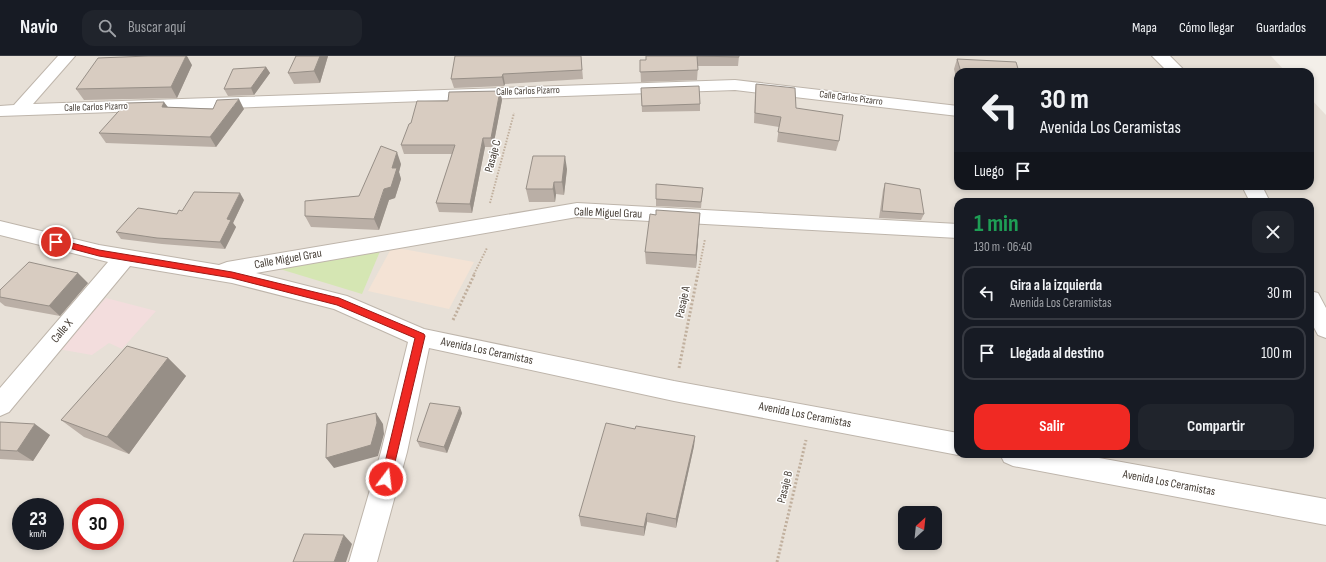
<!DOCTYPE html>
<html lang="es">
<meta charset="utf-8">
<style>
body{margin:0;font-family:"Sofia Sans Condensed",sans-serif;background:#20242c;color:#f1f3f6;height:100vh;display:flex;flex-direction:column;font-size:15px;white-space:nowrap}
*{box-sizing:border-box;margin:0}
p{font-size:13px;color:#9ea1a6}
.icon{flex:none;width:22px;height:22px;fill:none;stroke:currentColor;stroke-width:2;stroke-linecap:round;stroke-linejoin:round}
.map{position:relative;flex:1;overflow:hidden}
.sheet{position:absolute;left:954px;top:142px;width:360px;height:260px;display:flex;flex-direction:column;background:#171b24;border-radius:12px;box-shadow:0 2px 6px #0003}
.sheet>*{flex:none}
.top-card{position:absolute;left:954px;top:12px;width:360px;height:122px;border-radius:12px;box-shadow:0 2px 6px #0003;background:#171b24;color:#f1f3f6;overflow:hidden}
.needle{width:26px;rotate:27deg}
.tools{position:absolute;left:898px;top:450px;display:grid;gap:8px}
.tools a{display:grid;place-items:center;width:44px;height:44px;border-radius:8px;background:#171b24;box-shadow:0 2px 6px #0003;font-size:20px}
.speed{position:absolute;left:12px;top:442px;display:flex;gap:8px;font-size:20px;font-weight:700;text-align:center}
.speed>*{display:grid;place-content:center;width:52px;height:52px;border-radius:50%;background:#171b24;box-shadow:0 2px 6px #0003;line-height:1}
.speed small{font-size:10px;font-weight:400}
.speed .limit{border:6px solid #d22;background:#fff;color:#111}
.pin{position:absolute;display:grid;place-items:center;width:34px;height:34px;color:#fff;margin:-17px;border:2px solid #fff;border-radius:50%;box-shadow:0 1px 4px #0007}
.me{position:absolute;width:44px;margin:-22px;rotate:15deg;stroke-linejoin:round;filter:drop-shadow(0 0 3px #0008)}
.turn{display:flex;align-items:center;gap:14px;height:84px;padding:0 20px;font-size:18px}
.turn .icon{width:52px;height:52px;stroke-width:2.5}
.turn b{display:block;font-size:28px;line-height:34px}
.then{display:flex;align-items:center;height:38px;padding:0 20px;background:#0003;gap:8px;font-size:15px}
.round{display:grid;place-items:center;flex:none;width:42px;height:42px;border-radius:12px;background:#20242c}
.overview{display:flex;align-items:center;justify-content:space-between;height:68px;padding:0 20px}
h1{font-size:24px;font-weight:700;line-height:30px;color:#1e9e55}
.primary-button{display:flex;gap:8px;margin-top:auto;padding:8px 20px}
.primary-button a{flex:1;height:46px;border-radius:12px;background:#f02923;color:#fff;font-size:16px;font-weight:700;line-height:46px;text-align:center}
.primary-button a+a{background:#20242c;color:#f1f3f6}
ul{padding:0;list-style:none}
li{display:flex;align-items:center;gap:12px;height:54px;margin:0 8px 6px;padding:0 12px;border:2px solid #363941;border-radius:12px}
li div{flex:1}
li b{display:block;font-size:15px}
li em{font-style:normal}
header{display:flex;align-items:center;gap:24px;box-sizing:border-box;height:56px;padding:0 20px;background:#171b24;border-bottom:1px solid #363941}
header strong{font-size:19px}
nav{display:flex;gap:22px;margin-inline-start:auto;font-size:14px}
.search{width:280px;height:36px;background:#20242c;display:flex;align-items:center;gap:10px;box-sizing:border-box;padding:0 14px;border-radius:12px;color:#9ea1a6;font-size:15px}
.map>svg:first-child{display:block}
.residential{fill:#e7e0d7;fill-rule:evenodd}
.commercial{fill:#f4e3d5}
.medical{fill:#f3dddd}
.green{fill:#d5e6b3}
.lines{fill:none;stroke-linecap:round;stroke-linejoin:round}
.minor-casing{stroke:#beb5ab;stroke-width:2}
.path-far1{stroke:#c0af9d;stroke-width:2;stroke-dasharray:1.5 1.5;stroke-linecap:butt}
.path{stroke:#c0af9d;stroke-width:3;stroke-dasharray:2 2;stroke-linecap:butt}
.minor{fill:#fff;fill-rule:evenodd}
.wall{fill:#baafa6}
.shaded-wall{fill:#978f87}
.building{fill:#d8ccc1;stroke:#978f87}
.route{fill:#f02923;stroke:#9c1b17}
.labels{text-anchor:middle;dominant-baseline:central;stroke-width:3;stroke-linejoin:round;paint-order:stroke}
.far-street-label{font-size:10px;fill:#473f37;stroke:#fff}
.street-label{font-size:12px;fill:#473f37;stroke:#fff}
</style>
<header>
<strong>Navio</strong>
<div class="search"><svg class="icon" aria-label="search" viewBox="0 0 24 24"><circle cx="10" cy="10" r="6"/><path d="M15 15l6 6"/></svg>Buscar aquí</div>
<nav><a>Mapa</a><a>Cómo llegar</a><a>Guardados</a></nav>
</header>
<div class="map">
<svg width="1326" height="506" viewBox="0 0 1326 506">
<rect width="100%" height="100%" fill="#f3efe9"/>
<path class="residential" d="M0,0H1271L1286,16H958V130H1310V42L1326,59V506H0ZM958,146H1310V398H958ZM21,451H55V485H21ZM81,451H115V485H81ZM905,457H935V487H905Z"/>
<path class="commercial" d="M392,191L474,206L449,253L368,235Z"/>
<path class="medical" d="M106,242L156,255L122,293L109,287L92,299L58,293Z"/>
<path class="green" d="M381,193L362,238L270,210Z"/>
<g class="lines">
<defs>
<path id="minor" d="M58,0H75L33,48L735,24L958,50V60L735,34L0,60V50L14,49Z
M1152,0H1170L1186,16H1168Z
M1242,130H1262L1270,146H1250Z
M577,147L958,168V182L577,161L256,217L347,240L424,273L674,325L958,377V398H962L958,399L674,345L429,292L407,396L377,506H349L381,396L408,286L334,253L232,227L130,210L9,356L0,360V332L108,206L0,179V165L99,189L219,209L227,206Z
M1310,235L1318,237L1326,252V282L1318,279L1310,264Z
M1000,398H1077L1326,443V469L1013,410L1004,406Z"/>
</defs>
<use href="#minor" class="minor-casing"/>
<path class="path-far1" d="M490,147L514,57
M474,218L487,192
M698,218L705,183"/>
<path class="path" d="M453,264L475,217
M679,312L698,217
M777,506L806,384"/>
<use href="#minor" class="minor"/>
</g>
<path class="wall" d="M328,0L320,27L294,28L288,17Z
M581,0L583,23L505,28L504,30L454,32L451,23Z
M646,0H739L738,10H698L697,24L641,26L640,4H646Z
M957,3L1019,16H958V31L954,13Z
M192,9L177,42L84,44L76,33Z
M266,11L270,17L254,39L228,40L224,33Z
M756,28L796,52L839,85L836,95L777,86L779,71L754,67L755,38Z
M641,32L700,48V55L642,56Z
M500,35L502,44L493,91H485L472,157L439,156L436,147L452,98H404L401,89L411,67L448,45Z
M168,51L213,53H244L216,91L106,87L99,77Z
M401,108L399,116L401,123L395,142L389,144L379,174L311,171L305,160L359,140Z
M567,113L564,139L556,138L555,146H529L526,133Z
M885,127L924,158L921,164L879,162L883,134Z
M656,128L703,132L701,152L656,150Z
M244,144L233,167L236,171L225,193L162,188L121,183L116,176L177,158L182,155Z
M700,157L696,212L646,208L645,196L656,159Z
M88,227L60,260L5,250L0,246V234Z
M168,302L186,320L129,398L84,381L61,364Z
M462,357L447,397L420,391L417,385Z
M0,366L50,379L33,405L0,403Z
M635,373L695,380L694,390L676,472L647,466L644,480L581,470L579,460Z"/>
<path class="shaded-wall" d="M186,0H187L192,9L177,42L171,31Z
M320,0H328L320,27L314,15Z
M266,11L270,17L254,39L251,32Z
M503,18L505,28L504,30L502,21Z
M500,35L502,44L493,91L491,82Z
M239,43L244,53L216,91L210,81Z
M164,46L171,55L162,51Z
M483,82L485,91L472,157L470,148Z
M397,96L401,108L399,116L401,123L395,142L389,144L379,174L374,163Z
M565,100L567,113L564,139L562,126Z
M554,126L556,138L555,146L553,133Z
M240,137L244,144L233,167L236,171L225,193L220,186L227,163Z
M700,157L699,169L696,212V199Z
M78,217L88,227L60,260L49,250Z
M168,302L186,320L129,398L107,381Z
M460,351L462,357L447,397L444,391Z
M376,357L383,368L384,378L378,400L334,412L326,402Z
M35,368L50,379L33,405L17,395Z
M695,380L694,390L676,472V463Z
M647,457V466L644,480V471Z
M344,479L352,488L346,506H334Z"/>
<path class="building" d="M148,0H186L171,31L76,33L98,2Z
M296,0H320L314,15L288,17Z
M455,0H581L582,14L503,18L502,21L451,23Z
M646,0H739V1L697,0L698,14L640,16V4H646Z
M957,3L1016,6L1019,16H961Z
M266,11L251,32L224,33L233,13Z
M756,28L795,32L796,52L843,59L839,85L778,76L781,61L755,57Z
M699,30L700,48L642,50L641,32Z
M500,35L491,82H483L470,148L436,147L455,89H401L409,68L411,67L417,45H448L449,36Z
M239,43L210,81L99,77L126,47L164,46L162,51L213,53L217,44Z
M381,90L397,96L392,112H397L391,131L384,133L374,163L305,160V145L359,140Z
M533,100H565L562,126H554L553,133H526Z
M885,127L920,133L924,158L882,155Z
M656,128L703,132L701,146L656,143Z
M194,136L240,137L227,163L231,164L220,186L157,182L116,176L138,152L177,158L179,154L182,155Z
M656,154L700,157L696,199L645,196L650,158L656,159Z
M29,206L78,217L49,250L0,241V234Z
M127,290L168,302L107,381L61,364Z
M430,347L460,351L444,391L417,385Z
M376,357L377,367L371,389L326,402L327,368Z
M0,366L35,368L17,395L0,394Z
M606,367L635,373L636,370L695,380L676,463L647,457L644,471L579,460Z
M304,478L344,479L334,506H293Z"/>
<path class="route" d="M56,183L99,194L232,216L339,242L424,278L425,280L390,427L386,428L382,427L381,423L415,282L337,249L232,222L99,200L54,188L52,186Z"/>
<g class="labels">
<g class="far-street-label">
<text transform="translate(528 35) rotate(-2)">Calle Carlos Pizarro</text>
<text transform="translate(851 42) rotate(7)">Calle Carlos Pizarro</text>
<text transform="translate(96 51) rotate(-2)">Calle Carlos Pizarro</text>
</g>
<g class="street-label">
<text transform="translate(493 100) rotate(-75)">Pasaje C</text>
<text transform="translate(608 157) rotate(2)">Calle Miguel Grau</text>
<text transform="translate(288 203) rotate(-10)">Calle Miguel Grau</text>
<text transform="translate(683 246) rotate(-78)">Pasaje A</text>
<text transform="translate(62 275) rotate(-50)">Calle X</text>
<text transform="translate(487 295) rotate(12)">Avenida Los Ceramistas</text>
<text transform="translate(805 359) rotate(11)">Avenida Los Ceramistas</text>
<text transform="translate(1169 427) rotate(11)">Avenida Los Ceramistas</text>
<text transform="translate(785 431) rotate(-76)">Pasaje B</text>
</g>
</g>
</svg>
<div class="tools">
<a><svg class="needle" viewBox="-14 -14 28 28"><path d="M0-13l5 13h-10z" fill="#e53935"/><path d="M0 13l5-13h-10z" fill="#9ea1a6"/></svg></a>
</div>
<div class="speed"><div>23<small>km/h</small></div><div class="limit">30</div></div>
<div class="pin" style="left:56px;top:186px;background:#d93025"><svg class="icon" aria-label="arrive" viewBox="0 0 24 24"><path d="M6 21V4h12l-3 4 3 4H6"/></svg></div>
<svg class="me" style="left:386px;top:423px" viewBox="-20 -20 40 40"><circle r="17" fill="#f02923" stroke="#fff" stroke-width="3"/><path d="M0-11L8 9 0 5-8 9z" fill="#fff"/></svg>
<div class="top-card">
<div class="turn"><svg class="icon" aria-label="left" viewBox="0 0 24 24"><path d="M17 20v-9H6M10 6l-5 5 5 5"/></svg><div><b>30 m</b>Avenida Los Ceramistas</div></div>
<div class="then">Luego<svg class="icon" aria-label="arrive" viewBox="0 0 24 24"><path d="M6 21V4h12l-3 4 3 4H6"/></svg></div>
</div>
<section class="sheet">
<div class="overview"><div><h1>1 min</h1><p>130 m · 06:40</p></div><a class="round"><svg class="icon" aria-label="close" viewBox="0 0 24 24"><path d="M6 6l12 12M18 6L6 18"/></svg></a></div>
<ul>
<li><svg class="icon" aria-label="left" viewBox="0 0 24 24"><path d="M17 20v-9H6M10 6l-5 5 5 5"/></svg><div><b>Gira a la izquierda</b><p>Avenida Los Ceramistas</p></div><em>30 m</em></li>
<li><svg class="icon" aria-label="arrive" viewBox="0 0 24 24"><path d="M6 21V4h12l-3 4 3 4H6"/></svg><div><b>Llegada al destino</b></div><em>100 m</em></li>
</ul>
<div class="primary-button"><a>Salir</a><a>Compartir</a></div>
</section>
</div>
